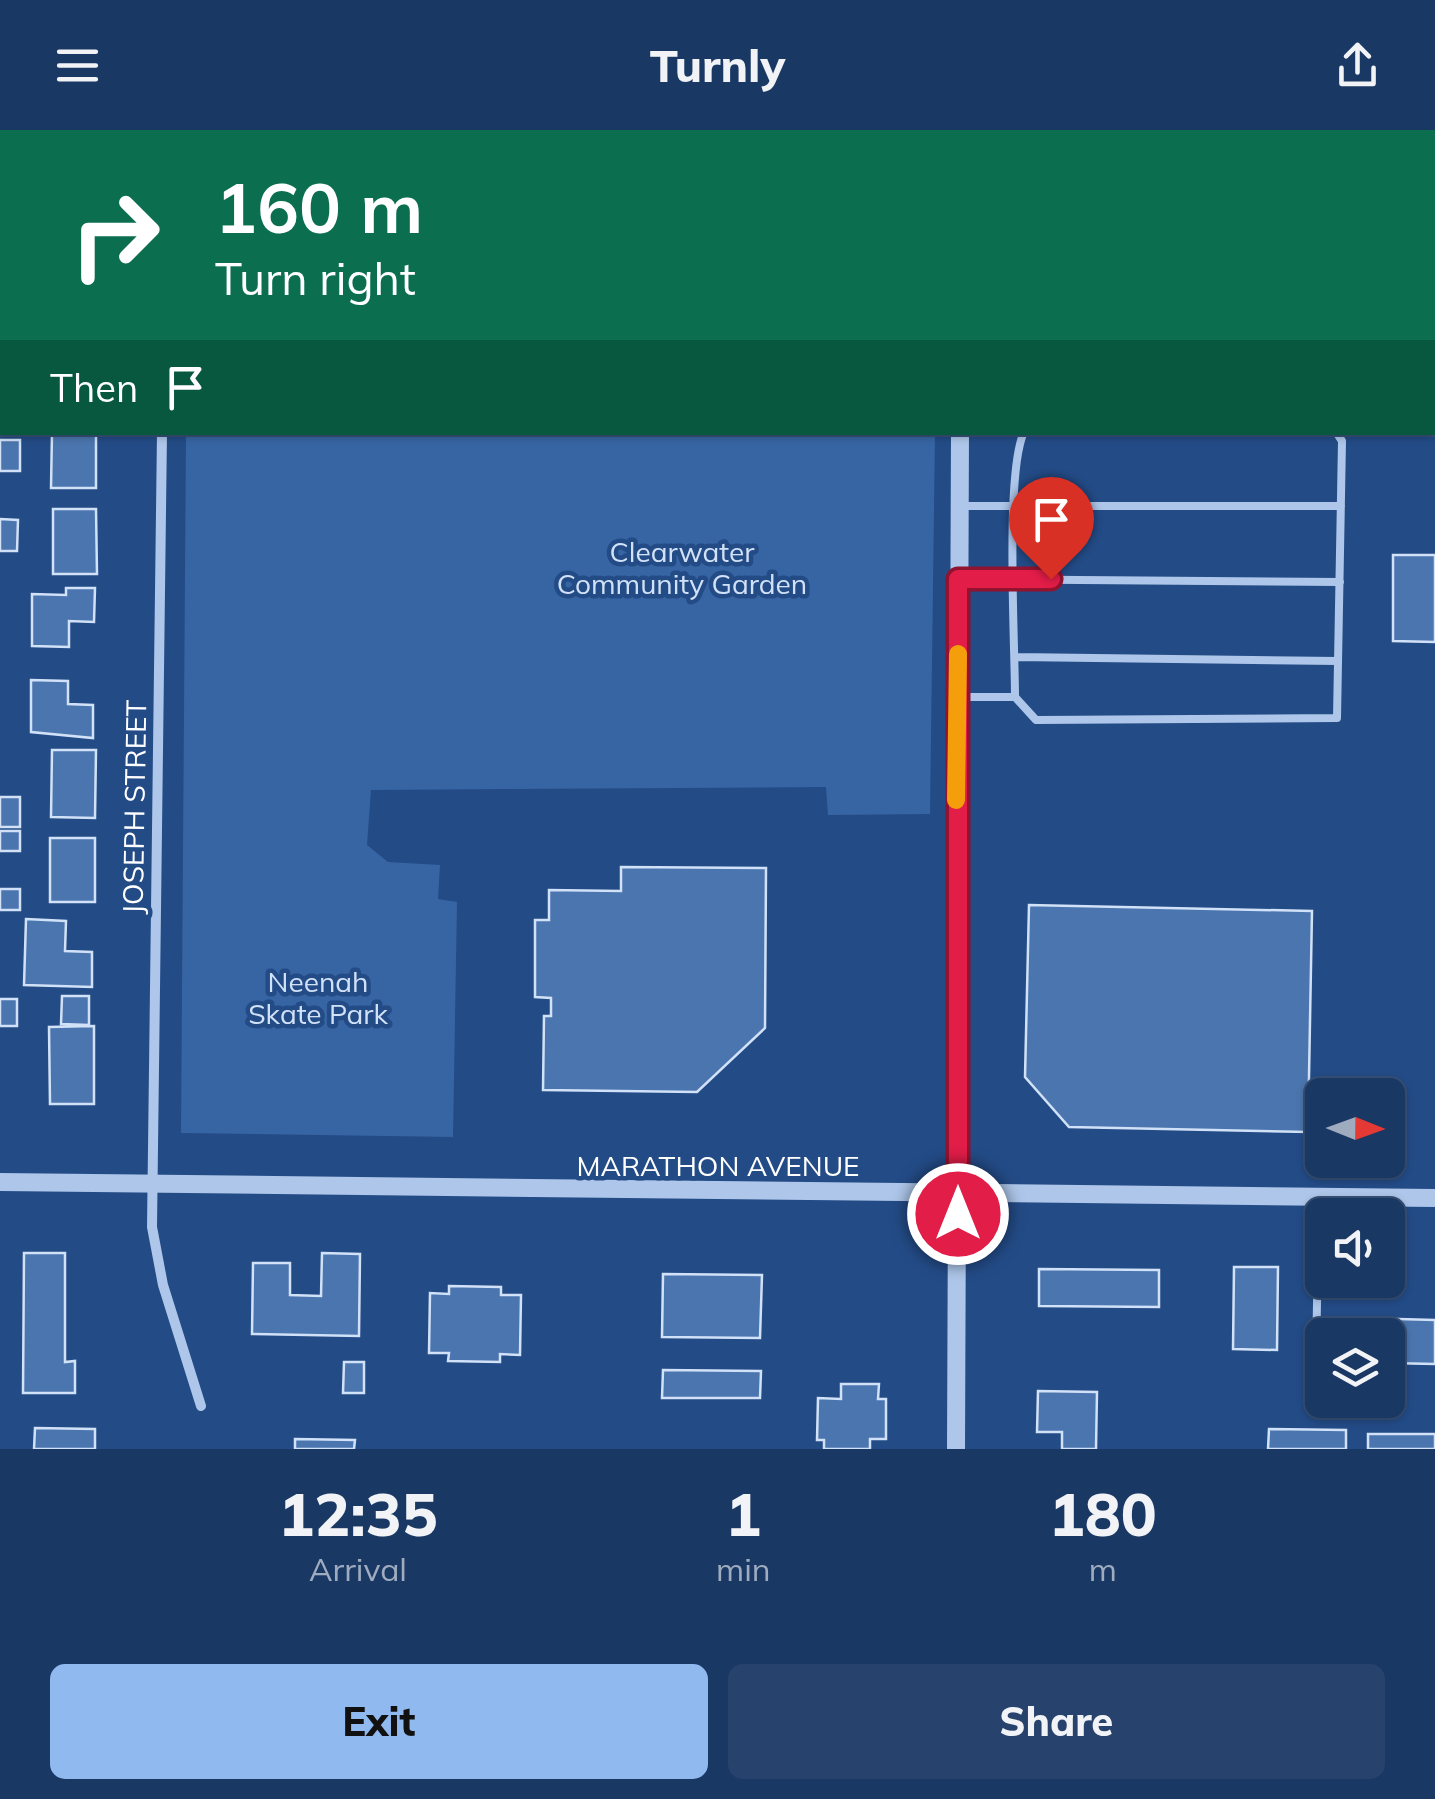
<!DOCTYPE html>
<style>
body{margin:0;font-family:Mulish,sans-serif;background:#27436d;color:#f1f3f6;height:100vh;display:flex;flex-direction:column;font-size:38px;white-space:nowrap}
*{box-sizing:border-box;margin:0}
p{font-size:32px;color:#9facbf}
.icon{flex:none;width:55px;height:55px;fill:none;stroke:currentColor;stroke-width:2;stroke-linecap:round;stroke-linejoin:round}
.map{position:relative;height:1319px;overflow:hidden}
.drawer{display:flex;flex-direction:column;background:#1a3864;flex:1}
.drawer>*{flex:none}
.top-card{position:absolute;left:0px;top:0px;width:1435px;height:305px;box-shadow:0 2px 8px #0004,0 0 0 2px #385278;background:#0b6e4f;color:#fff;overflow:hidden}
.needle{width:65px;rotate:91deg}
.tools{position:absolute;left:1305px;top:948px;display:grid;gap:20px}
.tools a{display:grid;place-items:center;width:100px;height:100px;border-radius:15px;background:#1a3864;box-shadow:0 2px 8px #0004,0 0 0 2px #385278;font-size:50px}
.pin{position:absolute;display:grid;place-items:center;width:85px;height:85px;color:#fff;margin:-102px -42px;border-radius:50% 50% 50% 0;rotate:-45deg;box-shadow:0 0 10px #0007}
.pin .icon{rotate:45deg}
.me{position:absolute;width:110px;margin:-55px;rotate:0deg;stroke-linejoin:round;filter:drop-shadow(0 0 8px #0008)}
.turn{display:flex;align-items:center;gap:35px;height:210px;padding:0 50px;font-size:45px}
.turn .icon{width:130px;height:130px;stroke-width:2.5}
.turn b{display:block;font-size:70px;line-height:85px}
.then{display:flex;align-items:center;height:95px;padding:0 50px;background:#0003;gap:20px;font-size:38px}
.eta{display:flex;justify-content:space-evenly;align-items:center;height:170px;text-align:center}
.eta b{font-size:60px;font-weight:800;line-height:70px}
.primary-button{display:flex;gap:20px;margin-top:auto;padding:20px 50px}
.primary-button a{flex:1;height:115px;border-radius:15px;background:#90b9f0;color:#111;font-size:40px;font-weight:800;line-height:115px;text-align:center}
.primary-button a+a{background:#27436d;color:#f1f3f6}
header{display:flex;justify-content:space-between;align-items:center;height:130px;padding:0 50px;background:#1a3864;font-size:45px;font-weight:800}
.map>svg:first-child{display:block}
.green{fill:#3765a3}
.building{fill:#4b75ae;stroke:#d1e1f7;stroke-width:2.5}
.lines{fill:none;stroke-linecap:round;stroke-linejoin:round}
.service{stroke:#adc6e9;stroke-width:8}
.minor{stroke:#adc6e9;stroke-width:10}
.tertiary{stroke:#adc6e9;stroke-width:18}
.route-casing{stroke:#92132f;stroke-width:25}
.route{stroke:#e11d48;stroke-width:18}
.slow{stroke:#f59e0b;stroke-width:18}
.labels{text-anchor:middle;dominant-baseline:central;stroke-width:9;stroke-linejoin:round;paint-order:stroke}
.park-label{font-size:28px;fill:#d1e1f7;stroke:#234b86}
.street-label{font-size:28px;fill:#fff;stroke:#234b86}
</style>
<header><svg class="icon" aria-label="menu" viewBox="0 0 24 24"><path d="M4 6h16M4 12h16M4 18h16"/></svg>Turnly<svg class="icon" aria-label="share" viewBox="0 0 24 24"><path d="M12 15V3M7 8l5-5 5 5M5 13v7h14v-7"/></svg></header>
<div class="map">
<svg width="1435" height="1319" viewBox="0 0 1435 1319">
<rect width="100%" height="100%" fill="#234b86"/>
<path class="green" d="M188,0H936L188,2Z
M186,303H935L930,684L828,685L826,657L371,660L367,715L388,732L440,735L438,769L457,772L453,1007L181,1003Z"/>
<path class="building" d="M52,302H96V358H51Z
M0,310H20V341H0Z
M53,379H96L97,444H53Z
M0,389L18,390L17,421H0Z
M1393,425H1435V512L1393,511Z
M66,458H95L94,492L69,491V517L32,516V464L66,465Z
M31,550L68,551V574L93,575V608L31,602Z
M52,620H96L95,688L51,687Z
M0,667H20V697H0Z
M0,701H20V721H0Z
M50,708H95V772H50Z
M621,737L766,738L765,898L697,962L543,960L544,886H551V868L535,867V790H549V760L621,761Z
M0,759H20V780H0Z
M1029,775L1312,781L1308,1002L1069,997L1025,947Z
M26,789L66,791L65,821L92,822V857L24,855Z
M62,866H89V895L61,894Z
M0,869H17V896H0Z
M94,896V974H50L49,897Z
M24,1123H65V1232L75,1231V1263H23Z
M322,1123L360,1124L359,1206L252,1204L253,1133H290V1165L321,1166Z
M1234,1137H1278L1277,1220L1233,1219Z
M1039,1139L1159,1140V1177L1039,1176Z
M663,1144L762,1145L760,1208L662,1207Z
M449,1156L501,1157V1165H521L520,1225L500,1224V1232L448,1231L449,1223H429L430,1163L449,1164Z
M1362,1188L1435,1190V1234L1388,1233V1205H1361Z
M344,1232H364V1263H343Z
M663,1240L761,1241L760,1268H662Z
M841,1254H879L878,1269H886V1309H870V1319H824V1310H817L818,1268L841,1269Z
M1038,1261L1097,1262L1096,1319H1062V1302H1037Z
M35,1298L95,1299V1319H34Z
M1269,1299L1346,1300V1319H1268Z
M1368,1304H1435V1319H1368Z
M295,1309L355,1310L354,1319H295Z"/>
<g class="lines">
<path class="service" d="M1024,302C1005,342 1015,513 1015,567L1036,590L1337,588L1342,311L1336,302
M961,376H1341
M960,449L1340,452
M1015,527L1338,531
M962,567H1015
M1316,1225L1319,1070"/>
<path class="minor" d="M166,2V0
M162,302L152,1097L163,1155L201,1276"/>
<path class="tertiary" d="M964,2V0
M0,1052L1435,1068
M956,1319L960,302"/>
</g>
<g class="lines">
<defs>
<path id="route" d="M958,1084V449H1051"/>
</defs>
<use href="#route" class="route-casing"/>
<use href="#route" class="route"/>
<path class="slow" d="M956,670L958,524"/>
</g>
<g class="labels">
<g class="park-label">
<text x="682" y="421">Clearwater<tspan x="682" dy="32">Community Garden</tspan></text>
<text x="318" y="851">Neenah<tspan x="318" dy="32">Skate Park</tspan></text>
</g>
<g class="street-label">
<text transform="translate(134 677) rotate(-89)">JOSEPH STREET</text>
<text x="718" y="1035">MARATHON AVENUE</text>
</g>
</g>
</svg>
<div class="tools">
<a><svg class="needle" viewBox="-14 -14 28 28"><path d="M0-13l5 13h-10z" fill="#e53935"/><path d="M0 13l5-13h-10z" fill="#9facbf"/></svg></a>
<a><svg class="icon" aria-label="sound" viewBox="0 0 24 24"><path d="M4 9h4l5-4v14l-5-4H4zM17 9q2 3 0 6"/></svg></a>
<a><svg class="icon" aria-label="layers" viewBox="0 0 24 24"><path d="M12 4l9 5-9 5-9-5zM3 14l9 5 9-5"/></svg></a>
</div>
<div class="pin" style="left:1051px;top:449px;background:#d93025"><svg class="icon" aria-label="arrive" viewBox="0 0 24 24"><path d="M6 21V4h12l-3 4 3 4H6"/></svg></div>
<svg class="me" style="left:958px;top:1084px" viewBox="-20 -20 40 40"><circle r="17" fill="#e11d48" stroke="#fff" stroke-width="3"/><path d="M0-11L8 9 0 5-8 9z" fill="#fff"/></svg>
<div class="top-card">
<div class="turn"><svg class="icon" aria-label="right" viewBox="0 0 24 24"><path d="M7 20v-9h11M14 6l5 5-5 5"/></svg><div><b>160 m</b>Turn right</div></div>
<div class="then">Then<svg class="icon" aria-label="arrive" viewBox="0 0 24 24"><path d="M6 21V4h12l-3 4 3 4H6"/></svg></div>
</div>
</div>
<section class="drawer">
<div class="eta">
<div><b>12:35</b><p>Arrival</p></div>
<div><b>1</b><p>min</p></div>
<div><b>180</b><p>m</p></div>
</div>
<div class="primary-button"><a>Exit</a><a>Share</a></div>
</section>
